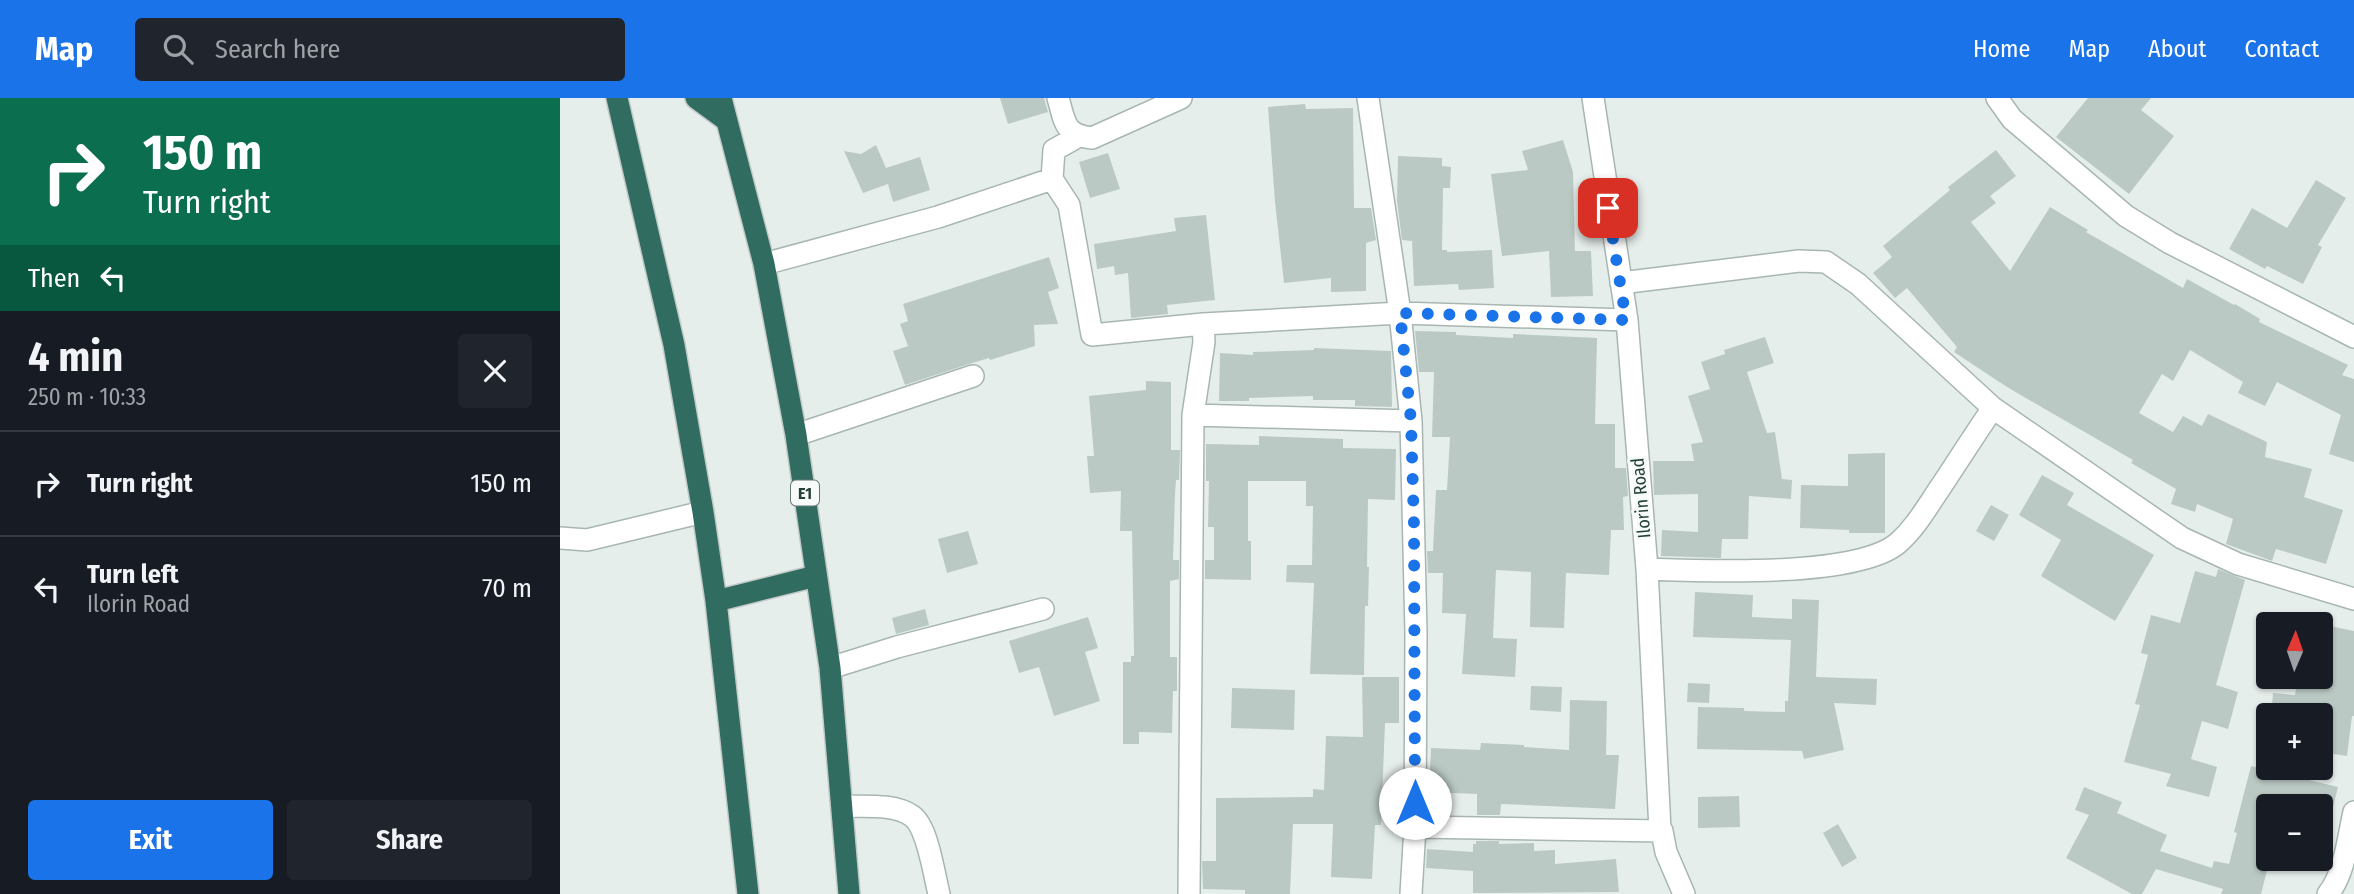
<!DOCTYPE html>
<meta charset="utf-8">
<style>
body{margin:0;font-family:"Fira Sans Condensed",sans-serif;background:#20242c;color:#f1f3f6;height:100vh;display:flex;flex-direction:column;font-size:26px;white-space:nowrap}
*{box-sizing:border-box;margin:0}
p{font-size:23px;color:#9ea1a6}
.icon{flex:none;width:38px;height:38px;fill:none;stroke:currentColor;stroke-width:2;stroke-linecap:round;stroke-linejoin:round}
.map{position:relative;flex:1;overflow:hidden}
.sheet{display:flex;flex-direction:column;background:#171b24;width:560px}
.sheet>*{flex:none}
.guide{background:#0b6e4f;color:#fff;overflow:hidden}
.needle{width:46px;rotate:2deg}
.tools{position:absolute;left:1696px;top:514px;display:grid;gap:14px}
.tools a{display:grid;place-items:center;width:77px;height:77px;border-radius:7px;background:#171b24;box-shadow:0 2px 5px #0004;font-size:35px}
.pin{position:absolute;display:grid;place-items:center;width:60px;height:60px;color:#fff;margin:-30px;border-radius:14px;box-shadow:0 4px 10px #0006}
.me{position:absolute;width:77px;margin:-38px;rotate:0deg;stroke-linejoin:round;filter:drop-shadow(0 0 5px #0008)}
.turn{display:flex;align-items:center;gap:24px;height:147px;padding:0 28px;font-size:32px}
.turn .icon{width:91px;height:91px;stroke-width:2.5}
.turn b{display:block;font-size:49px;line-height:60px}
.then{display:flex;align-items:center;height:66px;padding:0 28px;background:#0003;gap:14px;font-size:26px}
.round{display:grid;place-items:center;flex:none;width:74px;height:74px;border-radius:7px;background:#20242c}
.head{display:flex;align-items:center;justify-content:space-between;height:119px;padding:0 28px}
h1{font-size:42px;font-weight:700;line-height:52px}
.button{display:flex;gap:14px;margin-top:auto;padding:14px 28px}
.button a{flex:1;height:80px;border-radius:7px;background:#1a73e8;color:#fff;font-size:28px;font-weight:700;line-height:80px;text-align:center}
.button a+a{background:#20242c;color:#f1f3f6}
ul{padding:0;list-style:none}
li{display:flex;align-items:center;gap:21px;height:105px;padding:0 28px;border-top:2px solid #363941}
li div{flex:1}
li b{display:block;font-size:26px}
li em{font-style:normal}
header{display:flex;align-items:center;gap:42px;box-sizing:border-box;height:98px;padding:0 35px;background:#1a73e8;color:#fff}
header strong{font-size:33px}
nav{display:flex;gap:38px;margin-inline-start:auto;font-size:24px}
.search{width:490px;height:63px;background:#20242c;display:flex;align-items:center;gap:18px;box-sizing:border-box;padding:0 24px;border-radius:7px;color:#9ea1a6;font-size:26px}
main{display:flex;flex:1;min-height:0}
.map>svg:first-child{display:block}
.building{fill:#bbc9c4}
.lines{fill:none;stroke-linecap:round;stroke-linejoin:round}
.minor-casing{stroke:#a8b6b2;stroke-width:24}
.highway-casing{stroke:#c2cac8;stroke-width:24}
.minor{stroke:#fff;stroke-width:21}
.highway{stroke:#316c61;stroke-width:21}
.route{stroke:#1a73e8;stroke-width:12;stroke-dasharray:0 21.6}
.labels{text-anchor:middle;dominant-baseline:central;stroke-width:6;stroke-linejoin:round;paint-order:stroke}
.shield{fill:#f7faf9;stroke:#647873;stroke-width:2}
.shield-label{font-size:16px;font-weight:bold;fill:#254039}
.street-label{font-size:18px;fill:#254039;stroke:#f7faf9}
</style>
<header>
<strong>Map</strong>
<div class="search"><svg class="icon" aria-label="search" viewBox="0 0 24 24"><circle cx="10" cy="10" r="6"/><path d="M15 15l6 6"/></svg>Search here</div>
<nav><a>Home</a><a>Map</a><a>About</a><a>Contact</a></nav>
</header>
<main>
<section class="sheet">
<div class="guide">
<div class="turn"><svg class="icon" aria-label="right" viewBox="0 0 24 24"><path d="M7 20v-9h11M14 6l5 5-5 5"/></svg><div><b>150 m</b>Turn right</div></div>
<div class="then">Then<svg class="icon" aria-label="left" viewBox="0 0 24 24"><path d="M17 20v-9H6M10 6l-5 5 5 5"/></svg></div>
</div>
<div class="head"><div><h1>4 min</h1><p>250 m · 10:33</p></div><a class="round"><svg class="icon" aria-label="close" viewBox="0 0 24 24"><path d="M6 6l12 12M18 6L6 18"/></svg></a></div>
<ul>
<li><svg class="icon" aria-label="right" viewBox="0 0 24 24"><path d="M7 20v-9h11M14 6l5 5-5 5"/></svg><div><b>Turn right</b></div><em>150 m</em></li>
<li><svg class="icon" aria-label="left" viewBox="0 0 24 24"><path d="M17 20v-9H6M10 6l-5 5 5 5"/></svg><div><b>Turn left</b><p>Ilorin Road</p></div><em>70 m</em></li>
</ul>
<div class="button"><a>Exit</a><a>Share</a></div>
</section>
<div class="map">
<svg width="1794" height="796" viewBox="0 0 1794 796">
<rect width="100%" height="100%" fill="#e6eeeb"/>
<path class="building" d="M440,0H484L488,14L448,26Z
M1528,0H1591L1581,12L1614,38L1569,96L1496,39Z
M745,6L746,11L793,10L794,110H811L816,142L806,145V193L771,194V180L724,185L715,104L708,9Z
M1003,42L1013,74L1015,153H1031L1033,198L991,199L989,153L942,158L931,76L968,72L962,53Z
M316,47L326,70L360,59L370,92L333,104L328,86L303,95L284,53L301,56Z
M1436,52L1456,78L1430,98L1436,105L1411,124L1450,173L1490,109L1528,132L1526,134L1623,190L1627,181L1674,207L1675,206L1700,221L1699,224L1788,267L1782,277L1794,281V364L1769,356L1781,317L1717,284L1705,308L1678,295L1683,284L1630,252L1613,283L1602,276L1579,315L1613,334L1623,318L1642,328L1648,316L1707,344L1705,359L1752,371L1744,399L1783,412L1766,466L1716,451L1712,463L1666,446L1673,421L1637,406L1635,414L1611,406L1616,391L1571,365L1573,362L1447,289L1394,254L1397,249L1347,190L1335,200L1313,175L1332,159L1323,148L1390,92L1388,89Z
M548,55L560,91L530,100L519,64Z
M838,58L882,60V68L891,69L890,90H883L882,152H887V154L932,152L934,190L899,192L898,186L854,188L852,143L842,142L837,103Z
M1756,82L1786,100L1758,147L1762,149L1743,186L1707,168L1705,171L1669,151L1692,110L1727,130Z
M646,117L655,202L607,207L608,216L571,220L568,175L555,177L554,168L537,171L534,146L616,133L614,120Z
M489,159L499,190L488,194L498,226L474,227L475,248L430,262L429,260L409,266L345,287L333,253L348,248L340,226L348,223L343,206Z
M855,233L896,234V237L953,240V236L1037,240L1035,326H1055V370H1066L1068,398L1063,399L1064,432H1051L1049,477L1006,475L1004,530L970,529L971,474L936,472L933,540L957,541L955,579L902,576L906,516L882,515L883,475H868L867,453H873L876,392H887L890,339H872L874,274H859Z
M1205,239L1214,265L1187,274L1207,335L1215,334L1222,381L1232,382L1231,401L1189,398L1188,441H1162L1161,460L1101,458L1102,432L1138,434V396L1094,397L1093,363H1134L1131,346L1143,344L1128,298L1150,291L1141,264L1165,256L1164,252Z
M754,250L831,253L832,309L795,308V302H753V298L689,300V303H659L660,255L693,257V254L754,252Z
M586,283L611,284V352H620L619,382H616L615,396L613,462H619V481L610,483V559H617V593H613L612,635L579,634V646H563V564H571V558H574L572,433H560L561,393L530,395L527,358H534L529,298L586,292Z
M699,338L783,341V350L836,351L835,402L808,401L807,469H809L808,508H805L804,577L750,576L754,485L726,484L727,467H752L753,408H746V383H688V443H691V482L645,481V462H654V429H648L649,383H646V346L699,347Z
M1325,355V435H1289V432L1240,430L1241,387L1288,388V356Z
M1482,377L1514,395L1507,407L1594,457L1555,523L1481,478L1501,442L1459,417Z
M1431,407L1449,417L1434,443L1416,433Z
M408,433L418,466L387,475L378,441Z
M1658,471L1685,482L1656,587L1678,594L1668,631L1642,623L1631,661L1657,669L1649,699L1606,688L1611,676L1564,664L1580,607L1575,606L1588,557L1581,555L1591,517L1620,525L1635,473L1656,479Z
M1135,494L1193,497L1192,519L1232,521V501L1259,502L1256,579L1317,581L1316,607L1274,605L1284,652L1244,661L1242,653L1137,651L1138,609L1184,610V613L1225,614V603H1228L1231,542L1133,539Z
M365,511L369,527L336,536L332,520Z
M528,519L538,550L525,554L540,603L494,618L479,569L459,575L449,543Z
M1760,526L1794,533V618H1792L1787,658L1760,654V618H1711L1713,595L1735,597L1738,579H1760Z
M802,579H839V625H825L821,727H815L812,781L771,779L773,726H733L730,796H685V792L643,791L642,763H656V700L753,699V691L764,692L766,638L803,639Z
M1128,585L1150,586L1149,605L1127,604Z
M971,588L1002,589L1001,614L970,612Z
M672,590L735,592L734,632L671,630Z
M1010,602L1047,603L1046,657H1059L1055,711L941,706L940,717H917V696L869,694L871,650L920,652L921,645L964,647V649L1009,652Z
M1691,668L1778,689L1773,709H1708V768L1701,796H1661L1663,791L1596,771L1582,796H1572L1506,760L1529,717L1515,712L1524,689L1562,704L1557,715L1607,737L1600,753L1652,770L1654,763L1669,766L1677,735L1674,734Z
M1179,698L1180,729L1138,730V699Z
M1278,726L1297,760L1282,769L1263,735Z
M916,743H939V746L974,745V753L995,752V766L1056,761L1059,794L913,795V773L866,770L867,751L913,754V746H916Z"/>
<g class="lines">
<defs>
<path id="minor" d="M498,0C505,24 504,37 532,40L621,0
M808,0L840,215L851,323L856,535L855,729L851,796
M1033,0L1067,222L1087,471L1100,732L1102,733L1106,754L1124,796
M1437,0L1452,21L1566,118L1610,145L1794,239
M492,81L509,107L532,237L643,226L840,215L1067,222
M204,166L378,119L492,81L494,52L517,39
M1061,185L1239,163L1266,164L1298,186L1433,310L1622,440L1678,466L1794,501
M633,317L851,323
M236,337L413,278
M0,440L27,442L143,414
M1087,471C1142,473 1297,480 1338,445C1356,429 1367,409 1380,390C1398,363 1415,336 1433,310
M270,570L337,549L483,511
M282,708C303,709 334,705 352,718C368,729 374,777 379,796
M855,729L1102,733
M629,796L633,317L644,244L643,226
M1768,796C1785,775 1788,740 1794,714"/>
<path id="highway" d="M57,0L114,247L143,414L156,503L188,796
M136,0L166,22
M161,0L204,166L236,337L270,570L289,796
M156,503L256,478"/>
</defs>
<use href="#minor" class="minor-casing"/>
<use href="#highway" class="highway-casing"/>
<use href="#minor" class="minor"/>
<use href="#highway" class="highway"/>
</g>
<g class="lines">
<path class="route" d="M855,705L854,428L851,323L840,215L1066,222L1048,110"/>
</g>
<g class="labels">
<rect class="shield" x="231" y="382.5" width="28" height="25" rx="5"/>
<g class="shield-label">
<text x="245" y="395">E1</text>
</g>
<g class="street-label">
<text transform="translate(1081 400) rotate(-95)">Ilorin Road</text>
</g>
</g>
</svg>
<div class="tools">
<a><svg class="needle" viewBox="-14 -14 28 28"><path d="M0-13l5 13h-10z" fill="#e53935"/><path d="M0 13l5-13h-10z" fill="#9ea1a6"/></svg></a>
<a>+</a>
<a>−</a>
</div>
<div class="pin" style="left:1048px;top:110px;background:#d93025"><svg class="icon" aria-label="arrive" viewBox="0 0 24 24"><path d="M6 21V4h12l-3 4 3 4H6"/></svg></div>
<svg class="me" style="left:855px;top:705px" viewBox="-20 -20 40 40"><circle r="19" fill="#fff"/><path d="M0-13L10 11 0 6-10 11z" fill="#1a73e8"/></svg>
</div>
</main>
